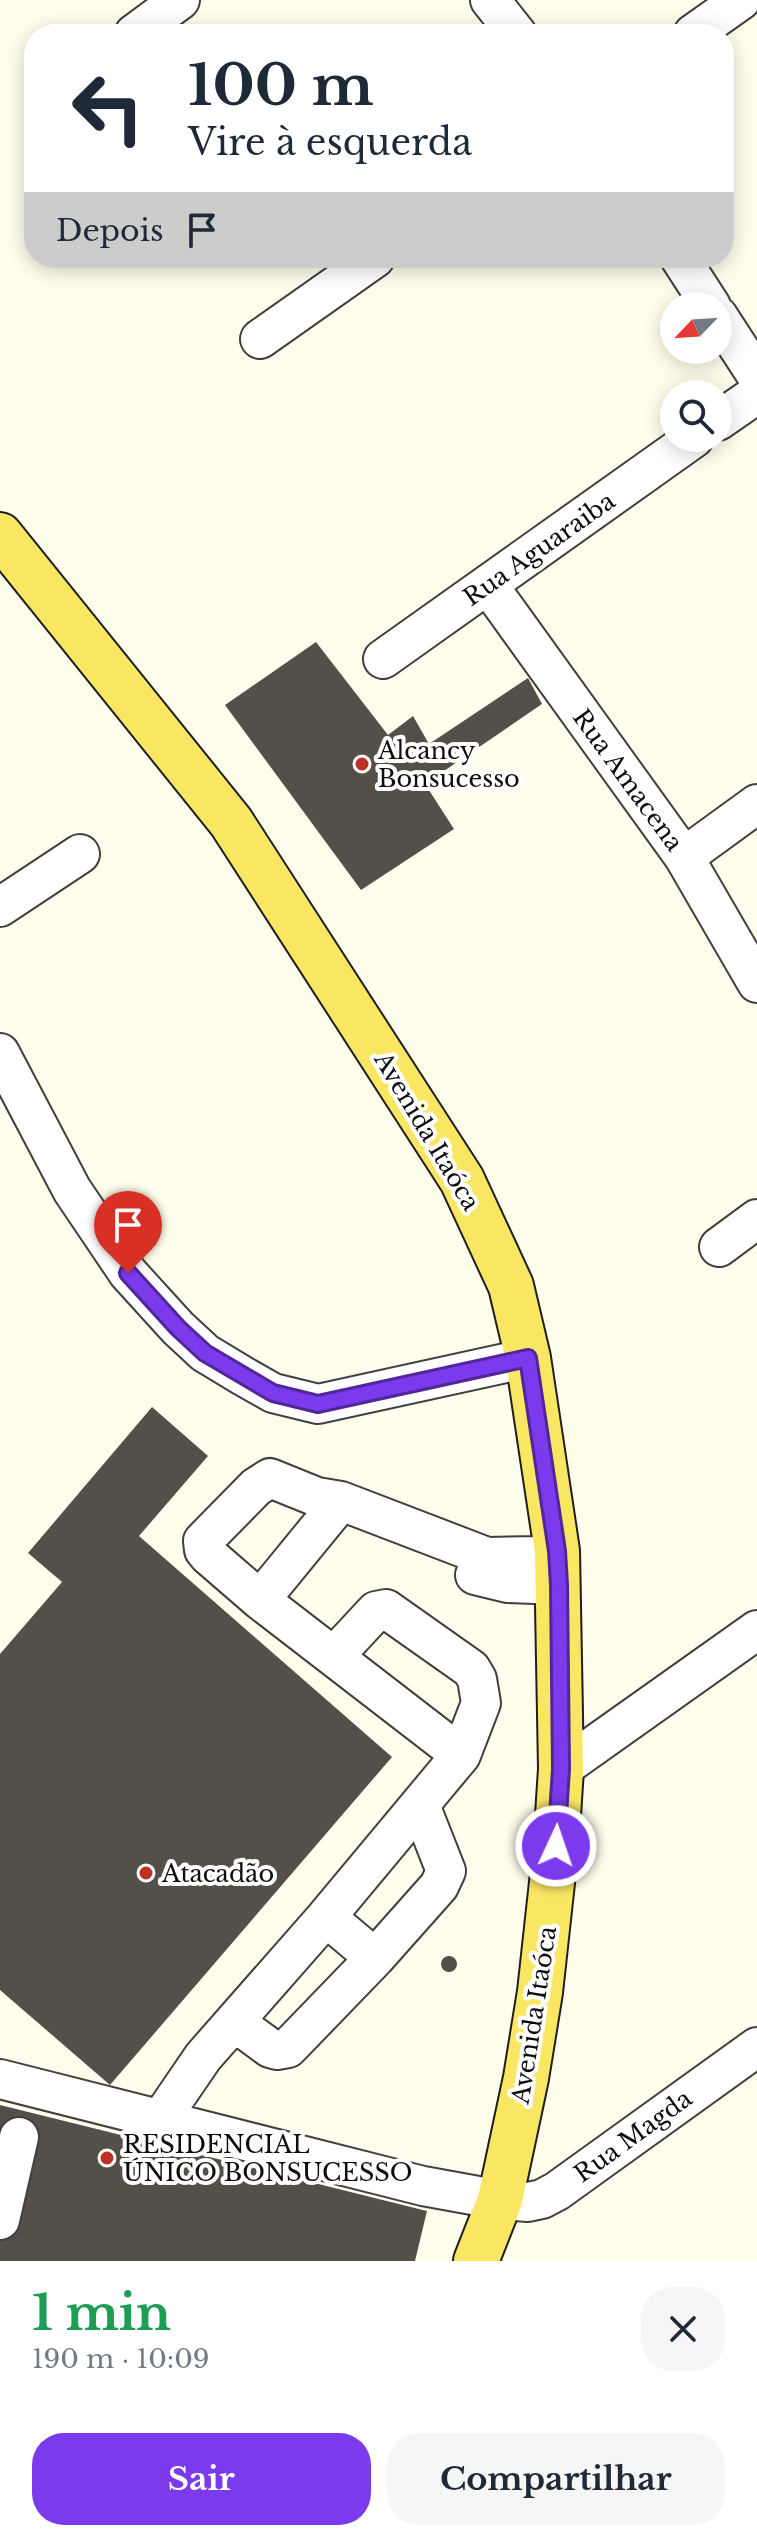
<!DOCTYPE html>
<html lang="pt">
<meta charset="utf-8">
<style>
body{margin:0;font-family:"Libre Baskerville",serif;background:#f6f6f7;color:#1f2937;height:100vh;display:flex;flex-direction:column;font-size:30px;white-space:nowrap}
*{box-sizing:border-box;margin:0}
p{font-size:26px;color:#747a83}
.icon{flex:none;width:44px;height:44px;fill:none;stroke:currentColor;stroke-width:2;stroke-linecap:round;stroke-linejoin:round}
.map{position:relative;height:2261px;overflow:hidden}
.side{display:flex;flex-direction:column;background:#fff;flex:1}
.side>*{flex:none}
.top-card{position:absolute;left:24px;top:24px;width:710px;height:244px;border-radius:32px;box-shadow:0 4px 20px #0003;background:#fff;color:#1f2937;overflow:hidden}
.needle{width:52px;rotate:245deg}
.controls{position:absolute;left:660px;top:292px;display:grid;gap:16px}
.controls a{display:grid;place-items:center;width:72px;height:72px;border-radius:50%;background:#fff;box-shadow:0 4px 20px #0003;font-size:40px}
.pin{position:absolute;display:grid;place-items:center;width:68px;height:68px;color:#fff;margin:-82px -34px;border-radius:50% 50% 50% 0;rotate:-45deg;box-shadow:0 0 8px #0007}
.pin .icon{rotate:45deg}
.me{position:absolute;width:88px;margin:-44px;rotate:3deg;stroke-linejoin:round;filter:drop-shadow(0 0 6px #0008)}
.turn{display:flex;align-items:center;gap:28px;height:168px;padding:0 32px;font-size:36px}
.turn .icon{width:104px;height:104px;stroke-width:2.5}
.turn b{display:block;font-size:56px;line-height:68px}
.then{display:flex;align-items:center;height:76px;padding:0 32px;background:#0003;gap:16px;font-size:30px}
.round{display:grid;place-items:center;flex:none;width:84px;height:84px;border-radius:32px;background:#f6f6f7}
.overview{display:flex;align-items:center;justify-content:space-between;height:136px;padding:0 32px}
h1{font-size:48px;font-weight:700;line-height:60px;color:#1e9e55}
.button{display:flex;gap:16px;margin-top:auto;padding:16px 32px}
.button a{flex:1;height:92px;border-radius:32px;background:#7c3aed;color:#fff;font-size:32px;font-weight:700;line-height:92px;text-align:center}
.button a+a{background:#f6f6f7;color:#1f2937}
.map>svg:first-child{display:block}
.building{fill:#554f49}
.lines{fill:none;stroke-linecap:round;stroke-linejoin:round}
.minor-casing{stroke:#404040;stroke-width:42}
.major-casing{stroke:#1e1e1e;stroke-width:48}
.minor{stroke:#fff;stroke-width:38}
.major{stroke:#f9e763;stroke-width:44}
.route-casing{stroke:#51269a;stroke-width:20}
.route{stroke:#7c3aed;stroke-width:14}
.poi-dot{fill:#bd3125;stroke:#fff;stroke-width:3}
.labels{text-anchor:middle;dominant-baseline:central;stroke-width:8;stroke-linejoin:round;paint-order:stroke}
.street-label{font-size:24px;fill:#0d0d0d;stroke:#fff}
.poi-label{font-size:24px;fill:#0d0d0d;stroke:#fff;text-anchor:start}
</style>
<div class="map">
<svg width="757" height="2261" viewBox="0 0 757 2261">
<rect width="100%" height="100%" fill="#fffeec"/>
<path class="building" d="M316,642L388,735L413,716L429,744L528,678L542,704L425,784L454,829L361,890L225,705Z
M152,1407L208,1456L139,1536L392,1757L110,2085L0,1990V1654L62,1582L28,1553Z
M441 1964a8 8 0 1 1 16 0a8 8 0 1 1-16 0Z
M0,2105L427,2211L415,2261H0Z"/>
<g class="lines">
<defs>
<path id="minor" d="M490,0L517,34
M134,34L180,0
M693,34L741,0
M680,258L711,306
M718,316L757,376
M260,339L375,258
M718,421L757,394
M488,585L684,857L757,983
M383,659L694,438
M684,857L757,804
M0,907L80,854
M0,1053L72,1190L128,1273L178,1328L205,1353L243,1376L273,1393L318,1404L528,1358
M719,1247L757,1219
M475,1575L508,1583L559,1585
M260,1600L341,1501
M334,1656L376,1611L386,1609L471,1669L477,1679L481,1703L461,1755
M561,1769L757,1630
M326,1917L375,1958
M236,2023L270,2048L277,2050L288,2048L375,1958L439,1886L446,1871L420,1805
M0,2079L423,2186L500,2200L528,2202L542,2199L557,2191L757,2047
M160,2120L203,2057L326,1917L461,1755L260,1600L208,1555L204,1550L203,1541L256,1487L270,1478L317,1497L341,1501L487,1557L536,1556L557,1551
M0,2220L19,2137"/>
<path id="major" d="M0,535L231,822L462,1180L511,1286L528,1358L557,1551L561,1769L556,1846L540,1992L526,2078L500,2200L476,2261"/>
</defs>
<use href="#minor" class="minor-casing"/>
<use href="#major" class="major-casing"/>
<use href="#minor" class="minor"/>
<use href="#major" class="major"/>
</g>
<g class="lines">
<defs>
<path id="route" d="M128,1273L178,1328L205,1353L273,1393L318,1404L528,1358L557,1551L559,1585L561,1769L556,1846"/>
</defs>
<use href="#route" class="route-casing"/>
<use href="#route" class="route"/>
</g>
<g class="poi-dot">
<circle cx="362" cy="764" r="8"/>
<circle cx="146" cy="1873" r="8"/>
<circle cx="107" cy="2158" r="8"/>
</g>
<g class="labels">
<g class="street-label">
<text transform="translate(539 549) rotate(-35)">Rua Aguaraiba</text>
<text transform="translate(628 780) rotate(54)">Rua Amacena</text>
<text transform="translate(427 1131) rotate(59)">Avenida Itaóca</text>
<text transform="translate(534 2015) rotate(-81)">Avenida Itaóca</text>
<text transform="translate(633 2136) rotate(-36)">Rua Magda</text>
</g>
<g class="poi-label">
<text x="378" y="750">Alcancy<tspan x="378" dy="28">Bonsucesso</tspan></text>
<text x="162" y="1873">Atacadão</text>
<text x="123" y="2144">RESIDENCIAL<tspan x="123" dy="28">ÚNICO BONSUCESSO</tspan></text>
</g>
</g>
</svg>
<div class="controls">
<a><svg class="needle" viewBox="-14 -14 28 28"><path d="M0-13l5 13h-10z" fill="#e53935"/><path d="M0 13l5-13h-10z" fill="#747a83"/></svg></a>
<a><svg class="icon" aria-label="search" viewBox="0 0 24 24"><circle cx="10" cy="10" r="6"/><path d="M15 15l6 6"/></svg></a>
</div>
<div class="pin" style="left:128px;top:1273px;background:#d93025"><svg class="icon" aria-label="arrive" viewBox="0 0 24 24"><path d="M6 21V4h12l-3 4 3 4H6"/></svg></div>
<svg class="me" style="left:556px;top:1846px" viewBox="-20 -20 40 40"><circle r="17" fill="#7c3aed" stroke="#fff" stroke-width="3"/><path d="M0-11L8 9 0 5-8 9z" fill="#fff"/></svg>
<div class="top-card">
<div class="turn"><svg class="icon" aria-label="left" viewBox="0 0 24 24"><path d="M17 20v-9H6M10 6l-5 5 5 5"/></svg><div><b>100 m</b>Vire à esquerda</div></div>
<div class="then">Depois<svg class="icon" aria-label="arrive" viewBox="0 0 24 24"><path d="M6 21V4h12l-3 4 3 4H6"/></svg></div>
</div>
</div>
<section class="side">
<div class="overview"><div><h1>1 min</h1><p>190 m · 10:09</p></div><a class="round"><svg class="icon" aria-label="close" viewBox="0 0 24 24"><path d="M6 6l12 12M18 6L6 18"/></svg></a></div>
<div class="button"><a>Sair</a><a>Compartilhar</a></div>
</section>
